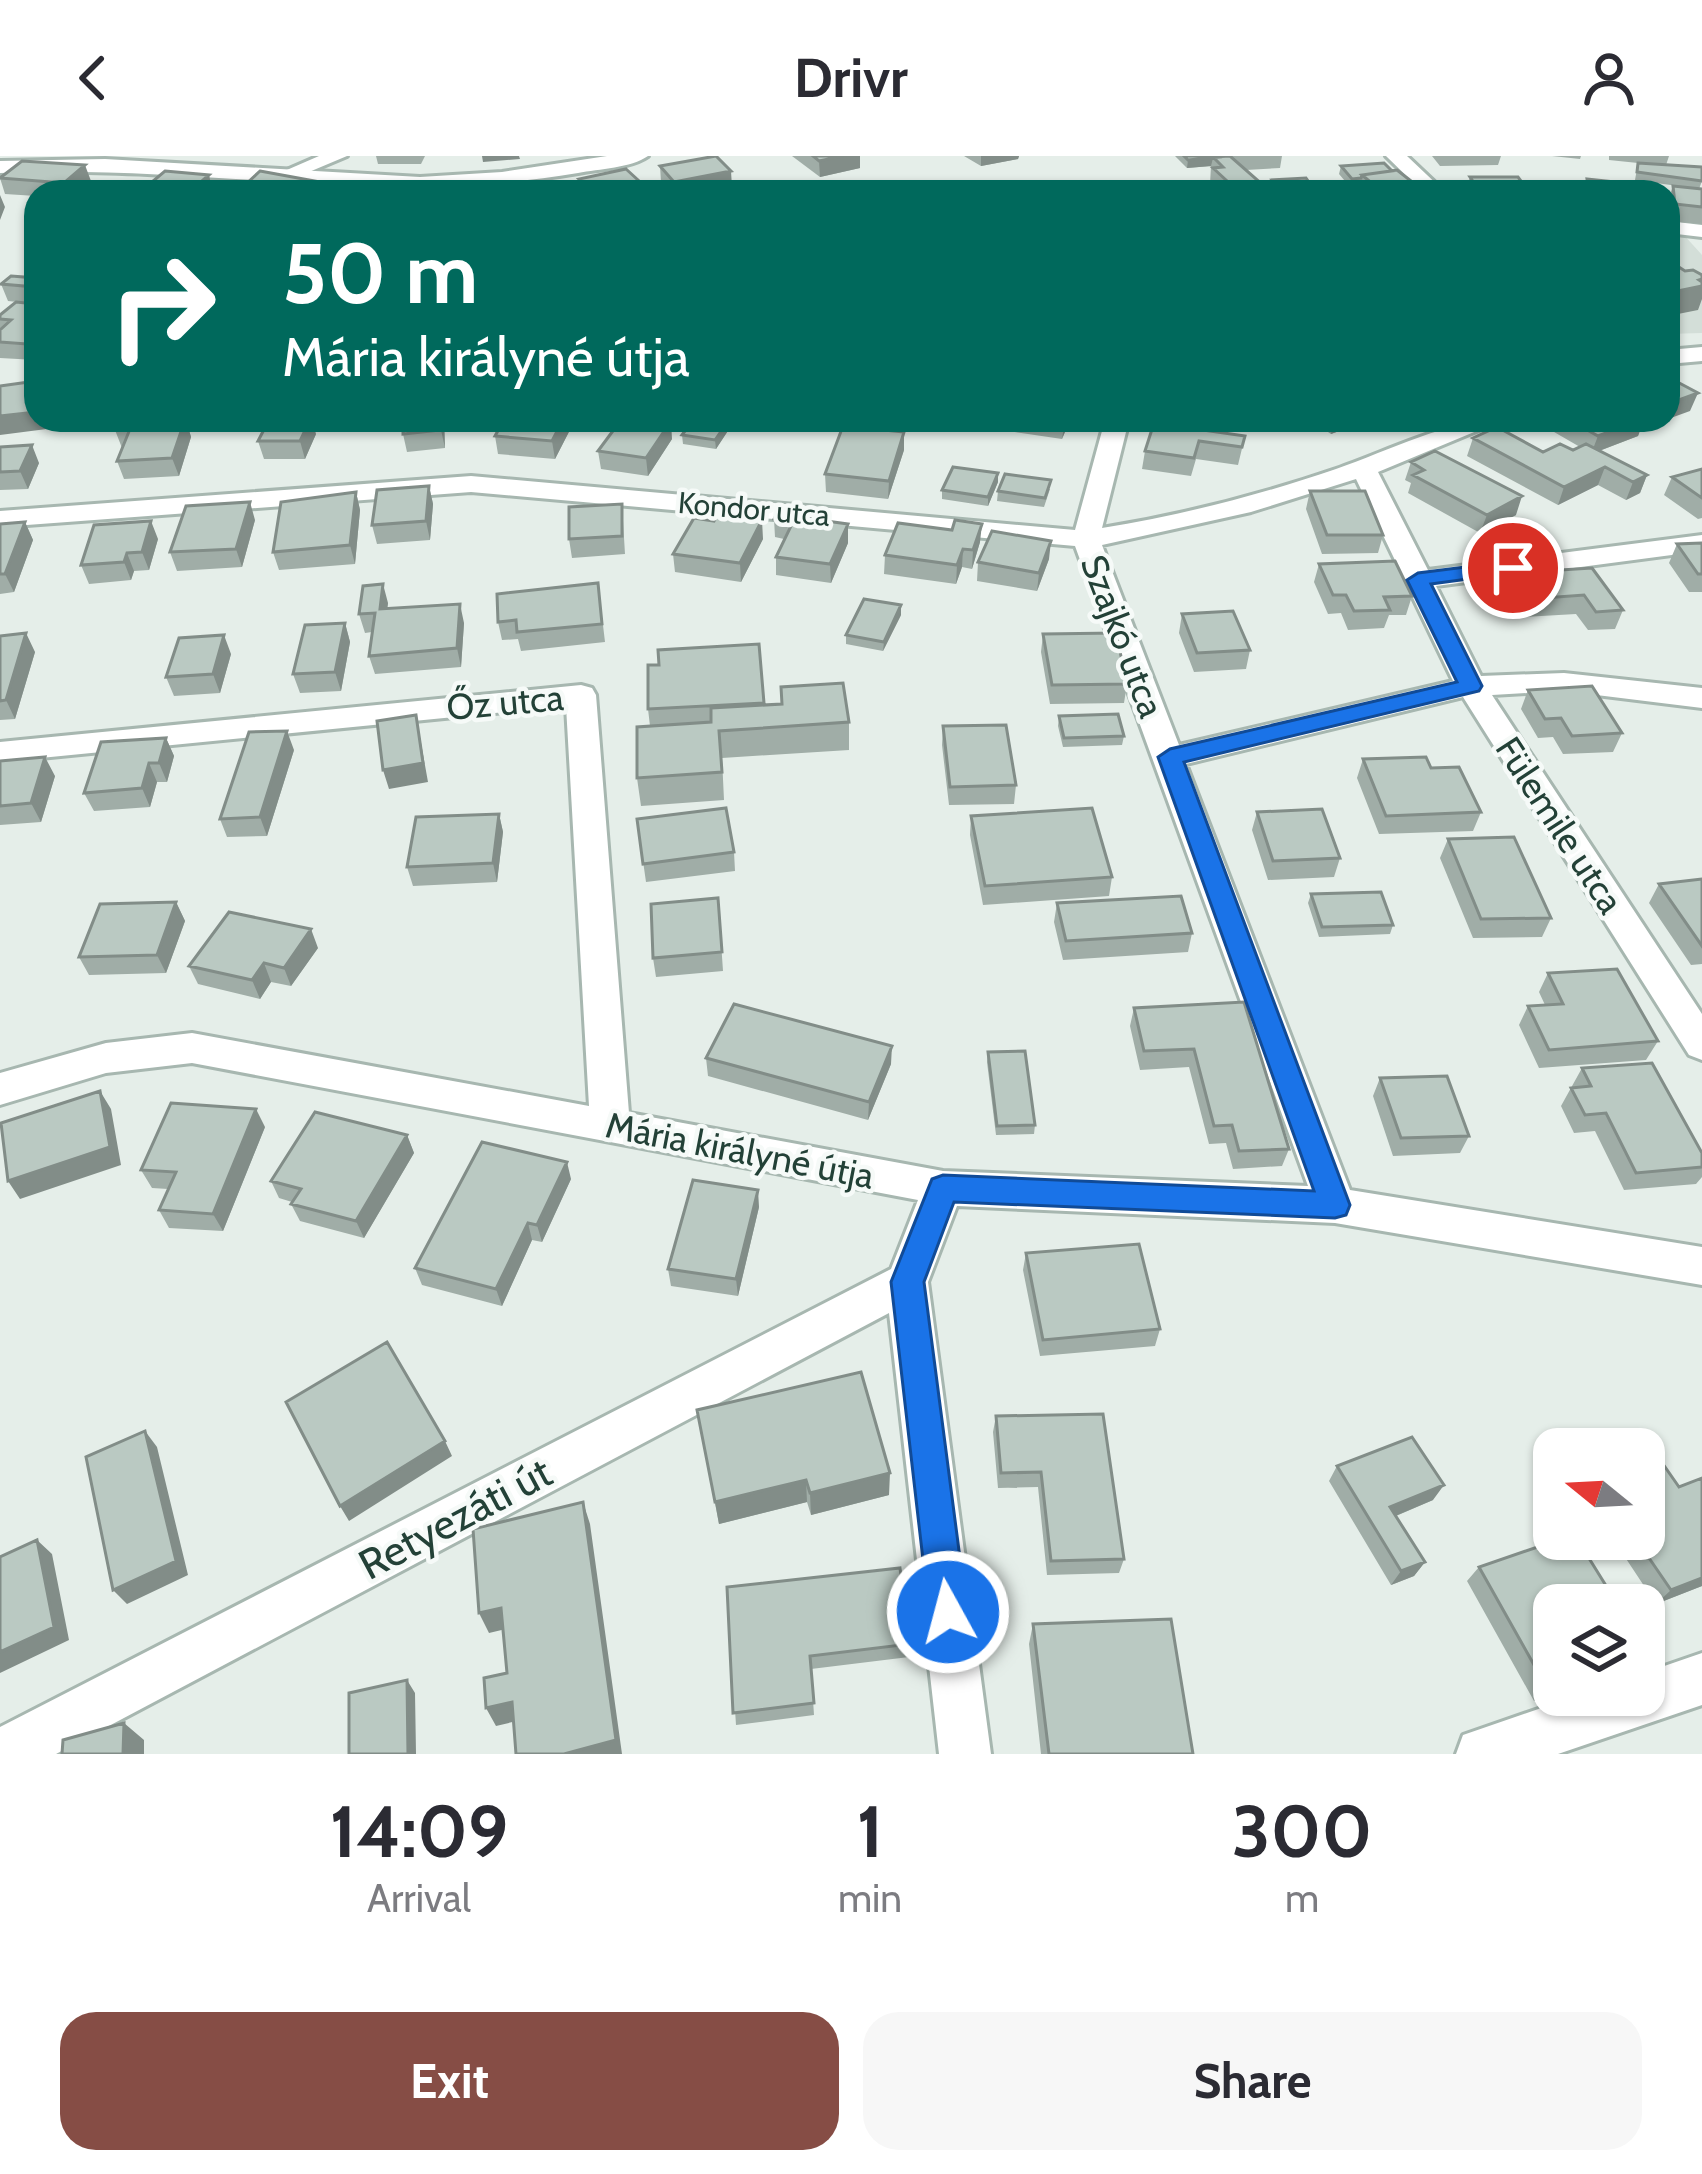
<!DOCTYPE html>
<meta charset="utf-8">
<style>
body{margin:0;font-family:Cabin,sans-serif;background:#f7f7f7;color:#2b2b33;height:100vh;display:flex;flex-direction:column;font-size:45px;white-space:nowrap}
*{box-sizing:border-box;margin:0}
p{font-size:39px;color:#7c7c81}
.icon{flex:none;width:66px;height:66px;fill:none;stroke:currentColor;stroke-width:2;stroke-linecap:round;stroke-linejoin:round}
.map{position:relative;height:1598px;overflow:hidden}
.details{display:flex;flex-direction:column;background:#fff;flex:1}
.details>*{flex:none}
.top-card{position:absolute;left:24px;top:24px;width:1656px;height:252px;border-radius:36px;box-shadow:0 3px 9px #0004;background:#00695c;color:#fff;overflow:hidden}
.needle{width:78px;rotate:288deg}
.tools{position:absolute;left:1533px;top:1272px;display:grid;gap:24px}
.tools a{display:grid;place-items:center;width:132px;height:132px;border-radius:24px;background:#fff;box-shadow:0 3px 9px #0004;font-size:60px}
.pin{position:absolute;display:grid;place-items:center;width:102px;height:102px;color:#fff;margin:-51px;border:6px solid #fff;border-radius:50%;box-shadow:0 3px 12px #0007}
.me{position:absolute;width:132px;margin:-66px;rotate:353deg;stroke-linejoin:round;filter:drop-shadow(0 0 9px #0008)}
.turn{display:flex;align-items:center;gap:42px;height:252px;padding:0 60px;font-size:54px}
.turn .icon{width:156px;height:156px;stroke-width:2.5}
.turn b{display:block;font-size:84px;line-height:102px}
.eta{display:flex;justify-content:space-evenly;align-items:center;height:204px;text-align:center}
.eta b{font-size:72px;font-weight:800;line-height:84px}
.primary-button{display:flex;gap:24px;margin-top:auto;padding:24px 60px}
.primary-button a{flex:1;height:138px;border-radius:36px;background:#864d45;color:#fff;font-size:48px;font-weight:800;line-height:138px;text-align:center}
.primary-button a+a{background:#f7f7f7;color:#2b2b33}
header{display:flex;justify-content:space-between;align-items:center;height:156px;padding:0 60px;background:#fff;font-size:54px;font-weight:800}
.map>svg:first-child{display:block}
.built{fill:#d3ded8}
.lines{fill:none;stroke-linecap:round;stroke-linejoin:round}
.minor-casing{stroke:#a7b7b0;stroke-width:6}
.tertiary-casing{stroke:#a7b7b0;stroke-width:6}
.minor{fill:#fff;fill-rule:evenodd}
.tertiary{fill:#fff;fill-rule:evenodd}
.wall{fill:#a0ada7}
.shaded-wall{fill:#828d88}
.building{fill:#bac9c2;stroke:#828d88;stroke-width:3}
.route{fill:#1a73e8;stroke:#114b97;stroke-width:3}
.labels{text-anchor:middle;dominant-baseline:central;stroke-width:9;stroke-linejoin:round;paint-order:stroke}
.far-street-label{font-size:30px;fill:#234137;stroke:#f6faf8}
.street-label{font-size:36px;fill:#234137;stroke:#f6faf8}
.near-street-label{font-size:42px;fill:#234137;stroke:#f6faf8}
</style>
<header><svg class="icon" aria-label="back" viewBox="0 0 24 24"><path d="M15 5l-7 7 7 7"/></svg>Drivr<svg class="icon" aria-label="person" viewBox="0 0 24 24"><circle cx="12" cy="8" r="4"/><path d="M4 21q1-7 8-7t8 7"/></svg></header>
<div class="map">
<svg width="1702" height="1598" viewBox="0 0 1702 1598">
<rect width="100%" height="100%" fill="#e5eee9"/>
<path class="built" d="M1668,77L1683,78L1702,99V177L1668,178Z"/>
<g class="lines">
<defs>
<path id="minor" d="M319,0H347L290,24L273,20Z
M1386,0H1407L1445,36H1423Z
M1668,65L1702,69V81L1668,77Z
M1702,191V205L1668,208V194Z
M1105,264H1129L1102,372C1182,359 1260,339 1336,313C1391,294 1446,264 1503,264L1378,316L1428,414L1702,379V395L1436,430L1481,520L1564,517L1702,532V552L1564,535L1492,539L1702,858V904L1689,899L1463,541L1186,608L1350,1034L1702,1091V1129L1335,1067L957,1050L928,1126L991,1598H939L889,1157L56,1598H0V1571L891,1113L918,1044L192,907L106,917L0,949V917L106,887L192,877L589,950L566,550L0,606V586L581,529L592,532L596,539L629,957L943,1015L1308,1030L1075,390L471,336L0,371V355L471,320L1075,374ZM1356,323L1453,525L1179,589L1102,389L1251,356Z
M1702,1497V1549L1558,1598H1456L1463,1579L1579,1539H1644V1517Z"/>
<path id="tertiary" d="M607,0H648C631,12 599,13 578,17C385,50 193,8 0,17V5L105,3L420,21L502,16Z"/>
</defs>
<use href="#minor" class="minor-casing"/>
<use href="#tertiary" class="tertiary-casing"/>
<use href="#minor" class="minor"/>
<use href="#tertiary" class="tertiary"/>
</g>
<path class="wall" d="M376,0H425L421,8H378Z
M792,0H860V12L820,21Z
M964,0H1019L1018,3L981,10Z
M1175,0H1282L1280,12L1246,14L1271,36H1219L1210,28L1211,10L1187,12Z
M1432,0H1501L1498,9L1440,10Z
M1552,0H1581L1580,3Z
M1609,0H1669L1666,9L1702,25L1699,33L1635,24L1638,7L1609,4Z
M660,10L732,31L706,36H670L661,26Z
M1341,10L1392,15L1425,36H1359V30L1350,31L1339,18Z
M1470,21L1527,33V36H1472L1467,30Z
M0,22L91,25L77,36H36V40L5,38Z
M579,23L650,36H581Z
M1272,24L1316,36H1274L1271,32Z
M336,29L338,36H245L244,30Z
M1673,30L1702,33V68L1669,65L1668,44Z
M36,122V148L8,145L1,128Z
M36,148V204L0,202V159Z
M186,264L191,281L179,320L124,323L117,305L122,292L115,274Z
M403,264H444L445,292L407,296L403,278Z
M735,264L716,293L683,288L682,279Z
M995,264H1070L1062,283L995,273Z
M1150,264H1231L1227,278L1245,280L1238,309L1196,303L1191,320L1142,313L1145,295L1152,272H1149Z
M1310,264H1369L1331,278Z
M1544,264H1666L1641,271L1638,280L1599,295L1647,319L1640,337L1626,344L1598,329L1558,349L1467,300L1473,282L1543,296L1573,294L1580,291L1542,269Z
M574,266L555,303L498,298L495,280Z
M316,278L305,303H264L258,285Z
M672,283L648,320L601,313L598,295Z
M0,291L39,307L28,333L0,334Z
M904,294L888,343L826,336L825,318Z
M1411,306L1516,359L1480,377L1408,337L1411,327L1405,324Z
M1702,313V362L1698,363L1664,339L1672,321Z
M998,326L988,350L942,343V334Z
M429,330L433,348L430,384L377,388L372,369Z
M1050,333L1044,351L997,345L998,335Z
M1310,335L1383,379L1378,397L1322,398L1306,353Z
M356,336L360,354L355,408L279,414L273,396Z
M622,348L625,398L572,402L569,383Z
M800,356V362L848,368V387L831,427L776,419V401L784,383L775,381L774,363Z
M255,364L242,411L177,415L170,396Z
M25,366L33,384L14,436L0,438V368Z
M158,383L149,414L134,415L131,424L89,428L81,409Z
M763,383L741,426L675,416L673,398Z
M980,386L972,413L962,411L956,428L884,418L885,399Z
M1702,387V436H1689L1669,407L1677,388Z
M1049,403L1037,435L977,425L978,406Z
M1319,408L1412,440L1406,459H1389L1384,472L1348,474L1341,457L1328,458L1314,426Z
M1592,412L1623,454L1615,473L1588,474L1576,458L1522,461L1505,435L1512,417Z
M598,427L605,486L521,495L518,483L502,484L498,466Z
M388,447L387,452L464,467L461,511L375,518L369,500L372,476L365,477L359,458Z
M1182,458L1250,494L1246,513L1194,516L1179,477Z
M901,459L883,495L846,488V479Z
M345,467L350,486L341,535L300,537L293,518Z
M1043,478L1127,528L1124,547L1050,548L1041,496Z
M0,480L35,496L15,563L0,564Z
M759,488L764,549L849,566V594L722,602L724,644L641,650L637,622L650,570L648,553L659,509Z
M231,498L220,537L174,540L166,521Z
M1528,534L1622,577L1613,596L1563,598L1553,581L1538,582L1521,553Z
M1059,560L1124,580L1122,589L1063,591L1058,570Z
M943,570L1016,629L1014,648L949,649L942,589Z
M166,582L174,600L167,626H157L150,651L94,655L84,637Z
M294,594L267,680L227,681L220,663Z
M1363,603L1481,656L1473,675L1379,678L1357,622Z
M0,605L55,620L41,666L0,669Z
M1257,656L1340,702L1334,721L1268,724L1252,674Z
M499,658L503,676L497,726L413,730L407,711Z
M971,660L1112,721L1109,740L983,749L970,679Z
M637,663L734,696L735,715L646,726Z
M1448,683L1551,762L1542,781L1473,782L1440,702Z
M1702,723V808L1691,809L1649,747L1659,728Z
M1311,738L1393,769L1390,778L1319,781L1308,747Z
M718,742L723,815L656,821L653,802Z
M176,746L185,765L166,817L89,819L79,801Z
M1057,747L1192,777L1188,796L1063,804L1054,766Z
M318,792L291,830L271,826L260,843L198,828L189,810Z
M1548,817L1658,885L1646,904L1539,912L1519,869L1528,850L1545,849L1539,836Z
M1244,846L1289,993L1282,1010L1233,1013L1226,987L1209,988L1189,911L1140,914L1130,870L1134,852Z
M988,896L1035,969L1034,978L996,979L987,906Z
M706,902L891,908L868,964L708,920Z
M1582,912L1702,997V1021L1696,1028L1624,1034L1595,975L1574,977L1561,950Z
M1380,922L1469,980L1460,997L1393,1000L1373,940Z
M265,971L223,1075L169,1072L159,1054L168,1033L152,1032L141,1014Z
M407,979L414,997L364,1082L300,1065L291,1048L292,1046L279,1042L271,1025Z
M571,1023L542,1086L532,1084L502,1150L422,1129L415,1112Z
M759,1051L738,1140L671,1130L668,1113Z
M1026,1097L1160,1173L1155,1190L1040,1200L1023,1114Z
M697,1254L889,1339L811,1359L807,1346L719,1368Z
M996,1260L1124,1403L1119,1417L1047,1419L1038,1331L998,1332L993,1276Z
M1337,1310L1433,1344L1396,1360L1425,1406L1414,1420L1391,1429L1329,1325Z
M1679,1331L1702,1430L1656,1448L1613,1383H1644Z
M1479,1411L1554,1538L1534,1545L1467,1425Z
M727,1431L910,1488L909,1501L811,1513L814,1559L736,1569Z
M1033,1468L1193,1598H1041L1029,1488Z"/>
<path class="shaded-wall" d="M482,0H519L520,3L483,6Z
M843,0H860V12L820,21L819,5Z
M981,0H1019L1018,3L981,10Z
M1213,2L1211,10L1187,12L1188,4Z
M85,9L91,25L77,36H67L64,27Z
M731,15L732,31L706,36H675L674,26Z
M209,19L213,36H189Z
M0,39L5,51L0,64Z
M1702,123V143L1698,154L1668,160V137Z
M36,180V204L34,205L27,188Z
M1698,237L1690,255L1668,263V248Z
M36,256V264H71L70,270L0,279V260Z
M186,264L191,281L179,320L172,302Z
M299,264H312L316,278L305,303L300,285Z
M441,264H444L445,292L441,274Z
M563,264H573L574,266L555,303L552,285Z
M729,264H735L716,293L715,284Z
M1065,264H1070L1062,283Z
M1348,264H1369L1331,278L1333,269Z
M1641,264H1644L1638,280L1591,298L1598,280Z
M1646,264H1666L1643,272Z
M671,265L672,283L648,320L646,302Z
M904,276V294L888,343L889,325Z
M32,289L39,307L28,333L20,315Z
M1605,311L1598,329L1558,349L1564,331Z
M998,317V326L988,350V341Z
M1647,319L1640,337L1626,344L1633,326Z
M429,330L433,348L430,384L426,365Z
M356,336L360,354L355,408L350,389Z
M1522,340L1516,359L1480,377L1487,359Z
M250,346L255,364L242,411L236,393Z
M762,364L763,383L741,426L740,407Z
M151,365L158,383L149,414L142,396Z
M25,366L33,384L14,436L5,418Z
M848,368V387L831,427L830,408Z
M982,368L980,386L972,413L973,394Z
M1051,385L1049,403L1037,435L1039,417Z
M963,393L962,411L956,428L957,409Z
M127,397L134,415L131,424L124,406Z
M383,428L388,447L385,471L380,453Z
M460,448L464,467L461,511L457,492Z
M901,449V459L883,495L884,486Z
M345,467L350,486L341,535L335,516Z
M26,477L35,496L15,563L6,544Z
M224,479L231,498L220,537L213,518Z
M416,559L428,626L389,633L383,614Z
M287,575L294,594L267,680L260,661Z
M166,582L174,600L167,626L159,607Z
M45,601L55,620L41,666L31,647Z
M149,607L157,626L150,651L142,632Z
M499,658L503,676L497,726L493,707Z
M176,746L185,765L166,817L157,799Z
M311,773L318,792L291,830L284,812Z
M264,807L271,826L260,843L252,824Z
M892,890L891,908L868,964L869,946Z
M100,935L111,953L121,1009L20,1043L8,1025Z
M256,953L265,971L223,1075L213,1058Z
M407,979L414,997L364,1082L356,1065Z
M567,1006L571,1023L542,1086L537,1069Z
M758,1034L759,1051L738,1140L736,1123Z
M528,1067L532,1084L502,1150L496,1133Z
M145,1275L157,1291L188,1419L127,1448L113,1434Z
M445,1285L452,1300L349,1365L340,1350Z
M890,1317L889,1339L811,1359L810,1337Z
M806,1324L807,1346L719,1368L715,1346Z
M1444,1329L1433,1344L1381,1366L1390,1351Z
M583,1346L590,1368L622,1598H564Z
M37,1384L52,1398L69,1484L0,1517V1496Z
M1425,1406L1414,1420L1391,1429L1401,1415Z
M1702,1422V1430L1656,1448L1671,1434Z
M501,1452L510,1472L489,1477L479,1457Z
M407,1524L415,1537L416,1598H408Z
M1554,1530V1538L1534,1545L1547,1532Z
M512,1546L521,1564L496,1570L486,1552Z
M124,1567L144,1584V1598H123Z"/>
<path class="building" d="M716,0L731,15L674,26L660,10Z
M813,0H843L819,5Z
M1184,0H1218L1219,1L1188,4Z
M1230,0L1271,36H1239L1213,12L1223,11L1213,1Z
M22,5L85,9L64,27L0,22Z
M1384,7L1392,15L1362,19L1361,22L1352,23L1341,10Z
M1638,7L1702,11V25L1637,16Z
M626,13L650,35L593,36L579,23Z
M1397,14L1425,36H1366L1360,31L1374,29L1362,19Z
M165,15L209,19L189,36H140Z
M260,15L336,29L328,36H254L260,31L244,30Z
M1470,21H1518L1527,33L1479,34Z
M1306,22L1316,36H1281L1272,24Z
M1587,23L1635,28L1636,36H1589Z
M370,26L445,33L442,36H361Z
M1673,30L1702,33V51L1675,48Z
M562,32L561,36H484L485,33Z
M1668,104L1685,115L1693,114L1702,119V123L1699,124L1702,126V130L1668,137Z
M11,120L36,122V131L1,128Z
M16,146L36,148V180L27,188L0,186V174L11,164L0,163V159Z
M1668,221L1698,237L1668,248Z
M36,225V256L0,260V230Z
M118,264L157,265L185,264L172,302L117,305L130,273L115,274Z
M269,264H310L300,285H258Z
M403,264H441V274L403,278Z
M504,264H563L552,285L495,280Z
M621,264H664L671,265L646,302L598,295Z
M693,264H729L715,284L682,279Z
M1325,264H1348L1333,269Z
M1570,264H1641L1598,280Z
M1154,267L1245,280L1242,291L1199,285L1194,302L1145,295Z
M843,270L904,276L889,325L825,318Z
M1497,271L1543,296L1560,288L1573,294L1586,288L1647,319L1633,326L1605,311L1564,331L1473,282Z
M32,289L20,315L0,316V291Z
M1435,295L1522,340L1487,359L1413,319L1424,314L1411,306Z
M953,311L998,317L988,341L942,334Z
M1702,313V342L1672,321Z
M1005,318L1051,324L1045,342L998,335Z
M429,330L426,365L372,369L377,334Z
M1310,335H1365L1383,379H1327Z
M356,336L350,389L273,396L281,346Z
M250,346L236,393L170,396L186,350Z
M622,348V380L569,383V351Z
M779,353L800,356L797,361L848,368L830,408L776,401L793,366L774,363Z
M718,358L762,364L740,407L673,398L694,362L714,365Z
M955,364L982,368L973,394L963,393L957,409L885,399L898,367L952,374Z
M151,365L142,396L127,397L124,406L81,409L94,369Z
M25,366L5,418H0V368Z
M992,375L1051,385L1039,417L978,406Z
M1702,387V418H1698L1677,388Z
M1395,405L1412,440L1384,441L1390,454L1354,455L1346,439H1333L1319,408Z
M1592,412L1623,454L1596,456L1584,439L1530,443L1512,417Z
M598,427L602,468L517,476L516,464L498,466L497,438Z
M383,428L380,453L460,448L457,492L369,500L375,457L359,458L363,430Z
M864,443L901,449L884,486L846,479Z
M1233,455L1250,494L1197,497L1182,458Z
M345,467L335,516L293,518L305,469Z
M26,477L6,544L0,545V480Z
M1116,477L1127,528L1052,529L1043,478Z
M224,479L213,518L166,521L179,482Z
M759,488L764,547L648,553V509H659L658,494Z
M843,527L849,566L719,575L722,616L637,622V571L711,566V552L782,548L781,531Z
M1592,530L1622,577L1572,580L1561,562L1545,563L1528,534Z
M1118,558L1124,580L1064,582L1059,560Z
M416,559L423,607L383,614L377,565Z
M1006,569L1016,629L950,631L943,570Z
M287,575L260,661L220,663L249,576Z
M166,582L159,607H149L142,632L84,637L101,586Z
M45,601L31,647L0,650V605Z
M1426,601L1431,612L1459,611L1481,656L1386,660L1363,603Z
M726,652L734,696L643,708L637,663Z
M1092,652L1112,721L985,730L971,660Z
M1322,653L1340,702L1273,705L1257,656Z
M499,658L493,707L407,711L416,661Z
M1514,681L1551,762L1481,763L1448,683Z
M1702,723V790L1659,728Z
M1381,736L1393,769L1322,771L1311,738Z
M1181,740L1192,777L1066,785L1057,747Z
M718,742L722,796L653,802L651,748Z
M176,746L157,799L79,801L100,748Z
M229,756L311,773L284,812L264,807L252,824L189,810Z
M1617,813L1658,885L1549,894L1528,850L1563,848L1548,817Z
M1244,846L1289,993L1239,995L1232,969L1214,970L1194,893L1144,895L1134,852Z
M734,848L892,890L869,946L706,902Z
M1025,895L1035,969L997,970L988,896Z
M1652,907L1702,997V1011L1636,1017L1606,957L1585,959L1571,932L1591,930L1582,912Z
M1447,920L1469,980L1401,982L1380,922Z
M100,935L110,991L8,1025L1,967Z
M171,947L256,953L213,1058L159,1054L176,1016L141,1014Z
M315,956L407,979L356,1065L291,1048L301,1033L271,1025Z
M482,986L567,1006L537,1069L528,1067L496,1133L415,1112Z
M693,1024L758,1034L736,1123L668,1113Z
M1139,1088L1160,1173L1043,1184L1026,1097Z
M387,1186L445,1285L340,1350L286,1246Z
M861,1216L890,1317L810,1337L806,1324L715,1346L697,1254Z
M1103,1258L1124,1403L1051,1405L1041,1316L1001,1317L996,1260Z
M145,1275L176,1405L113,1434L86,1301Z
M1640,1275L1679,1331L1702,1322V1422L1671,1434L1636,1383H1644V1293H1593Z
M1412,1281L1444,1329L1390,1351L1425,1406L1401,1415L1337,1310Z
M583,1346L616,1584L564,1598H516L512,1546L486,1552L484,1522L507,1517L501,1452L479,1457L473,1373Z
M1561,1383H1577L1618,1449H1554V1530L1547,1532L1479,1411Z
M37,1384L54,1471L0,1496V1401Z
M900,1412L910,1488L810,1500L814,1547L733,1557L727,1431Z
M1171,1463L1193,1598H1049L1033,1468Z
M407,1524L408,1598H349V1537Z
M124,1567L123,1598H62L63,1584Z"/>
<path class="route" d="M1513,405L1520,407V416L1431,428L1482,530L1479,535L1184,606L1350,1049L1346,1059L1335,1062L954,1046L924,1126L967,1456L961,1470L948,1475L934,1470L929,1456L891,1126L932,1023L943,1019L1314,1035L1158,601L1170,593L1457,526L1407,424L1418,417Z"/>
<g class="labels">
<g class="far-street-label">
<text transform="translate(754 353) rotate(5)">Kondor utca</text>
</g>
<g class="street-label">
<text transform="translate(1123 480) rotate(69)">Szajkó utca</text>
<text transform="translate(505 546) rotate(-5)">Őz utca</text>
<text transform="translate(1560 669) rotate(57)">Fülemile utca</text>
<text transform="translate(740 994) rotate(11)">Mária királyné útja</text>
</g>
<g class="near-street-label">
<text transform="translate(455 1362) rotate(-28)">Retyezáti út</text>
</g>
</g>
</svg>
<div class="tools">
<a><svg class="needle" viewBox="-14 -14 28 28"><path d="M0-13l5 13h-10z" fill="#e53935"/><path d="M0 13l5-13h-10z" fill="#7c7c81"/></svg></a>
<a><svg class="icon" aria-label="layers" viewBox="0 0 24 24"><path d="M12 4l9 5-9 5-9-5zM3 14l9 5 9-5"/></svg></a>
</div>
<div class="pin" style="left:1513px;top:412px;background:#d93025"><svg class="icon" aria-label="arrive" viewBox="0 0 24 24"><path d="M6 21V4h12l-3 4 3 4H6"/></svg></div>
<svg class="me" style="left:948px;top:1456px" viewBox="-20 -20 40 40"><circle r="17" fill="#1a73e8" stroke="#fff" stroke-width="3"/><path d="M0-11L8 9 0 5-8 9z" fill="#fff"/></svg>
<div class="top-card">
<div class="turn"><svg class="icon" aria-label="right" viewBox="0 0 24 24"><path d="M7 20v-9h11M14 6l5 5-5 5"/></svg><div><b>50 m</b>Mária királyné útja</div></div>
</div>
</div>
<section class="details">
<div class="eta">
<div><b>14:09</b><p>Arrival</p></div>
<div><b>1</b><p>min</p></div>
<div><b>300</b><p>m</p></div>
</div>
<div class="primary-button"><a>Exit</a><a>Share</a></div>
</section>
